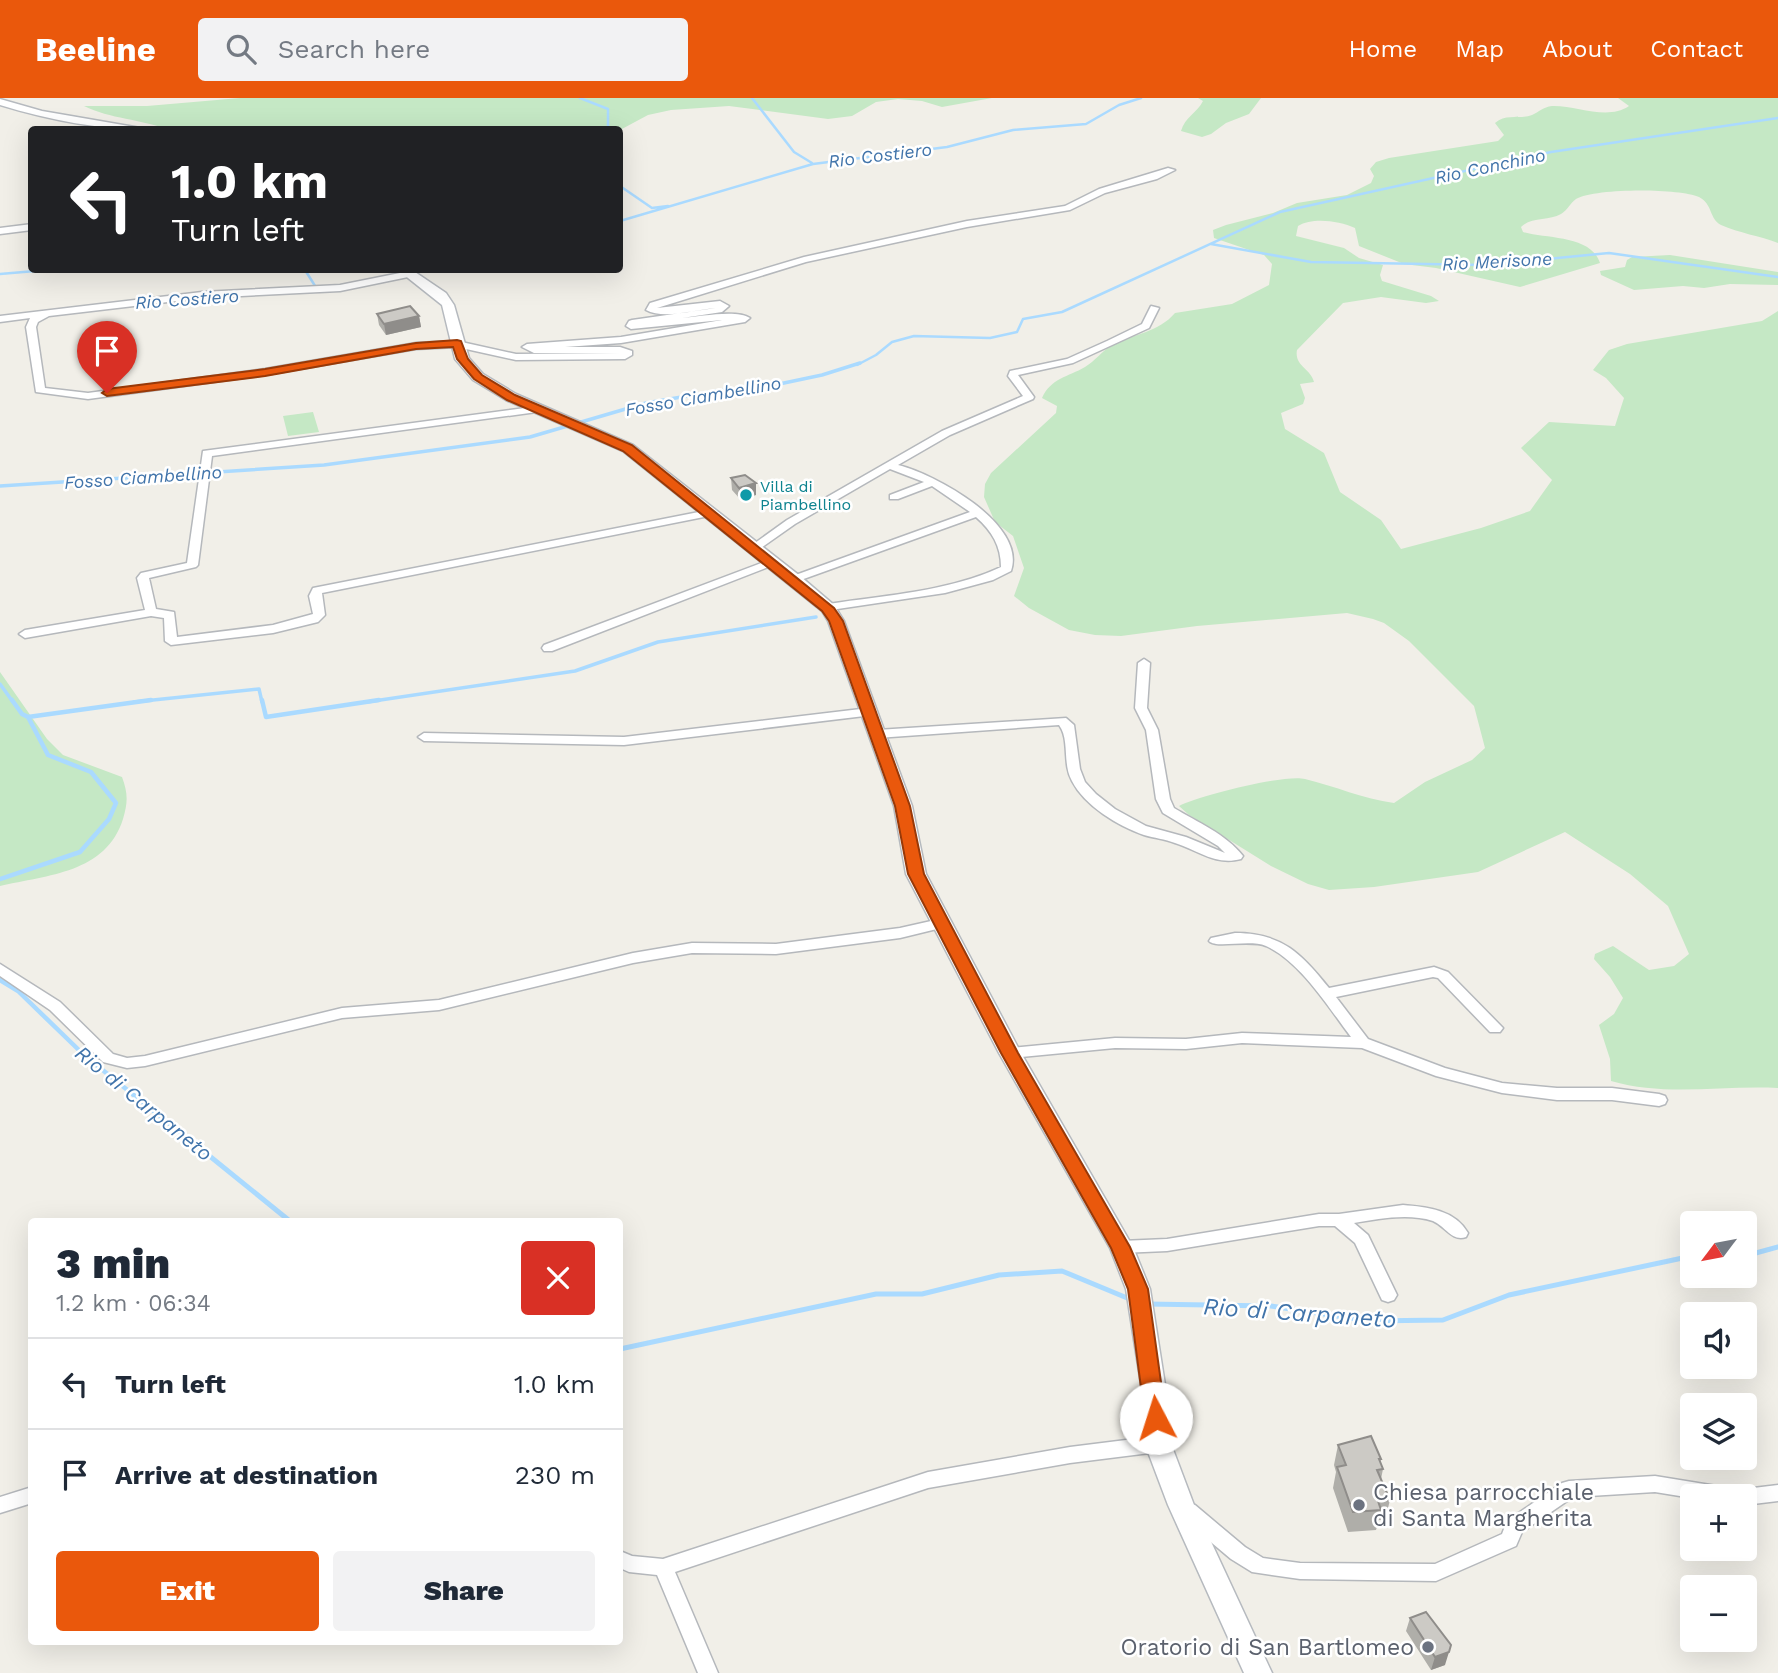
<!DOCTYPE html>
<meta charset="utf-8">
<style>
body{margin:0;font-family:"Work Sans",sans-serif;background:#f2f2f3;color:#1f2937;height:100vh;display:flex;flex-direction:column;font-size:26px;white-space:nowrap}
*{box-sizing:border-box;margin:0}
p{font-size:23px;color:#747a83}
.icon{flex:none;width:38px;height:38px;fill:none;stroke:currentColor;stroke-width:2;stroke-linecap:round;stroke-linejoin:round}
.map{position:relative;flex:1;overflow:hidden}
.sheet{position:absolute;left:28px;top:1120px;width:595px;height:427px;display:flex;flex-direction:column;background:#fff;border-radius:7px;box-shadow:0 7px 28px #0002}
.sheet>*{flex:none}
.top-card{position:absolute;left:28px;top:28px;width:595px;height:147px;border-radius:7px;box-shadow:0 7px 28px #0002;background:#202124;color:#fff;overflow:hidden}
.needle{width:46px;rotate:238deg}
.buttons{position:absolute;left:1680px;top:1113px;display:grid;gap:14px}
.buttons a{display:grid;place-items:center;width:77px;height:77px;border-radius:7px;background:#fff;box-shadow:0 7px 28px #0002;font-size:35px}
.pin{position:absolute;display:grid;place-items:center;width:60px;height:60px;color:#fff;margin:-72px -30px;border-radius:50% 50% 50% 0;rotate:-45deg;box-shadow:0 0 7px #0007}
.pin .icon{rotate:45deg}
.me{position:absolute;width:77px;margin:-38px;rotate:355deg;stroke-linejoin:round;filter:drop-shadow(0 0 5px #0008)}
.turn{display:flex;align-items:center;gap:24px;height:147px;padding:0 28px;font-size:32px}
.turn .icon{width:91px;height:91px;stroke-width:2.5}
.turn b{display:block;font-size:49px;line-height:60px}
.round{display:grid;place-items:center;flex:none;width:74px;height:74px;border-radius:7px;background:#f2f2f3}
.headline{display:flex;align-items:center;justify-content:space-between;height:119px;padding:0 28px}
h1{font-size:42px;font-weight:800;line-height:52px}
.button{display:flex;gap:14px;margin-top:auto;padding:14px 28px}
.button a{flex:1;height:80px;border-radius:7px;background:#ea580c;color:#fff;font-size:28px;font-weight:800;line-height:80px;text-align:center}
.button a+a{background:#f2f2f3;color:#1f2937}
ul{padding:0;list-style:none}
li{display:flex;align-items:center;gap:21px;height:91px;padding:0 28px;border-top:2px solid #e0e1e3}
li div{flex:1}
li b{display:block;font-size:26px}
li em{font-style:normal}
header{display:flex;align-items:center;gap:42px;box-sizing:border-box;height:98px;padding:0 35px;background:#ea580c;color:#fff}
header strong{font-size:33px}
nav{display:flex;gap:38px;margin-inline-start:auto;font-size:24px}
.search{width:490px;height:63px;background:#f2f2f3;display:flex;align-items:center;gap:18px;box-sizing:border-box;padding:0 24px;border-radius:7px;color:#747a83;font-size:26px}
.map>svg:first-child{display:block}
.green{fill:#c5e8c5}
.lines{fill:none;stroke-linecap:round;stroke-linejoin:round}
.stream-far3{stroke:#aadaff;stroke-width:2.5}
.stream-far2{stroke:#aadaff;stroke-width:3.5}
.stream-far1{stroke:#aadaff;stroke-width:4.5}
.stream{stroke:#aadaff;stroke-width:5}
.minor-casing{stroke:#b5b8bc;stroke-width:3}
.secondary-casing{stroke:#b6babf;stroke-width:3}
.minor{fill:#fff;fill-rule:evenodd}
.secondary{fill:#fff;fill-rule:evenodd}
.wall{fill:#afaea9}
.shaded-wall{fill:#8f8d8a}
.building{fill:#cccac5;stroke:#8f8d8a;stroke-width:2}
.route{fill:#ea580c;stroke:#983908;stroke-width:2}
.culture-dot{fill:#0f9aa8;stroke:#fff;stroke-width:2.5}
.worship-dot{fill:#6b7280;stroke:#fff;stroke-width:2.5}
.labels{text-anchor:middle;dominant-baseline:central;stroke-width:5;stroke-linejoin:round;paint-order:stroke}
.far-culture-label{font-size:16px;fill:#0d838f;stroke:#fff;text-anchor:start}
.far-water-label{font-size:18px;font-style:italic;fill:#4174aa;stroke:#fff}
.water-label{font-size:21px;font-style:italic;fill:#4174aa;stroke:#fff}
.near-worship-label{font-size:23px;fill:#5b616d;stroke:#fff;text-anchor:start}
.near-water-label{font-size:24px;font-style:italic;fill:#4174aa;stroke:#fff}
</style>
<header>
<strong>Beeline</strong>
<div class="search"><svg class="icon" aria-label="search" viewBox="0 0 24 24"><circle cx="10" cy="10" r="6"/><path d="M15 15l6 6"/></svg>Search here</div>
<nav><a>Home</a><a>Map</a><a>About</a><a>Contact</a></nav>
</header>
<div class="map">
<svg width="1778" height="1575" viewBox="0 0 1778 1575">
<rect width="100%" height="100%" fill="#f1efe8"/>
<path class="green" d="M240,0H992L942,9L922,3L898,1L876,4L852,18L828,21L729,8L671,12L648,17L620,32H169C141,21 110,21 84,8H147Z
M1198,0H1261L1249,16L1226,25L1211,36L1202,39L1181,33C1185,19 1197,15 1203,3Z
M1618,0H1778V145C1760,138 1739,135 1721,127C1709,121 1713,106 1699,99C1678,90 1595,90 1576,101C1570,105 1568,112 1561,116C1549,123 1530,119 1521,129L1523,134C1547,141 1591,137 1600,165L1520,189L1436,170L1404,166L1359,148L1355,130C1339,123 1313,119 1298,128L1296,138L1344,150L1359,160L1383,167L1380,177L1382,183L1431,198L1439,203L1426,205L1381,199L1343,205L1297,252C1294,268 1311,271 1314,284L1300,286L1305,300L1303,306L1281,315L1285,331L1324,355L1340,394L1381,422L1401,451L1481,430L1530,413L1552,382L1521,350L1549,324L1615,328L1624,300L1606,280L1593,272L1609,252L1627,246L1762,223L1778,213V990C1722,987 1666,999 1611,983L1610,961L1599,927L1614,916L1623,900L1610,879L1594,861L1595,856L1613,848L1649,872L1674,868L1689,856L1668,808L1630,776L1565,734L1478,774L1374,789L1329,792L1308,786L1271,768L1189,717L1179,708C1199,698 1284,676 1305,681C1335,688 1363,701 1394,705L1425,684L1472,662L1485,650L1474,608L1409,543L1384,525L1373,521L1347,515L1197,528L1121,538L1095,537L1069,532L1029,510L1014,498L1024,470L1013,438L995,424L984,399L985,386L991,375L1056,315L1057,308L1042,300C1051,280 1068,279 1085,269C1095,263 1102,253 1111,248C1133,236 1159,234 1175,215L1232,206L1269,187L1272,166L1264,157L1214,140L1213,132L1226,127L1273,115L1297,105L1347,97L1371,85L1374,78L1370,71L1376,64L1389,60L1498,43L1504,37L1495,25C1507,15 1519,22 1532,17C1539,14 1543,9 1552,8C1576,7 1607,23 1629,8Z
M1670,157L1778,174V187L1730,186L1704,190L1683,188L1634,192L1601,177L1600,173L1625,169L1627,162L1632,159Z
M313,314L319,334L288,338L283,318Z
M0,574L47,641L63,657L122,679C128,695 128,704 123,721C106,775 48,777 0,788Z"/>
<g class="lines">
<path class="stream-far3" d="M580,0L608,11V28L605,32
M752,0L794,54L812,65
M620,88L652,110L668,108
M620,123L813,66L947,49L1013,32L1086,26L1119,7L1141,0
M1211,146L1311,164L1484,167L1609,155L1778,179
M305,172L317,191
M416,172H420
M0,176L47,172
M857,267L876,257L892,244L914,238L990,240L1017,234L1023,221L1062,214L1280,114L1551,54L1778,20"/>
<path class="stream-far2" d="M0,388L324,367L530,339L646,305L717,293L765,289L822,277L860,265
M0,586L13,604
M134,604L259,591L262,604
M367,604L575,573L658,544L816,519"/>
<path class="stream-far1" d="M12,602L22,616L28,619L151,602
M262,602L266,619L379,602
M0,781L80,754L109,721L116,705L91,674L48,657L28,619
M0,882L18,893L84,957L177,1032"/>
<path class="stream" d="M175,1030L291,1124
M1745,1158L1778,1149
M1147,1206L1271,1208L1369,1223L1443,1222L1509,1197L1692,1158
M620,1251L876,1196H922L999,1177L1062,1173L1132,1202"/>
<defs>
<path id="minor" d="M1168,70L1175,72L1157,81L1105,95L1070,112L967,129L806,164L657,210L720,203L729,208L722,214L682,220C699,219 736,211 750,220L745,224L621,245L565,249H620L632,253V257L625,261L516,262L457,249L416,251L265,277L88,301L36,294L26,229L30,220L0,224V218L202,194L340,187L410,173L415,176L413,178L340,193L202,200L49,218L38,224L36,229L45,290L88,295L265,271L416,245L457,243L516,256L620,255H534L522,249L527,246L621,239L722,222L631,231L626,228L629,223L632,222L716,210C698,211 664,222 646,212L650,205L804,159L967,123L1065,108L1099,91Z
M32,126V132L0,136V130Z
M1151,208L1159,210L1149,230L1073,265L1018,277L1034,299L1033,301L950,337L898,367C935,376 1027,426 1011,473L993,482L945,495L824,513V507L828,506C886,497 947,494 1001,469C1001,448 992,433 976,419L798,483H790V479L970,414L932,388L898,401H890V397L924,384L890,371L795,426L758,452H750L748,450L787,422L942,333L1023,298L1008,278L1010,273L1067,261L1107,243L1142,226Z
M540,308L544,309V313L212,358L198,467L196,469L149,480L156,511L174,514L177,539L273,527L313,516L309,498L313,490L709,412L715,415L709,418L322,495L325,517L318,524L273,535L171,547L165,543L164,520L151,518L25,540L19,536L25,532L145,512L137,480L141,475L187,465L203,353Z
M772,461L778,464L776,466L552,553H544L542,550L544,547Z
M1144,561L1150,565L1147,610L1158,632L1170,701L1174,710C1197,724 1226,736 1243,758L1241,761C1215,768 1198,752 1175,745C1165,741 1154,740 1144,737C1118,728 1085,708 1072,683C1062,666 1070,641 1059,627L877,640L871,636L877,632L1066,620L1074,627L1080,671L1085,684L1096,696L1115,711L1146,728L1186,739L1225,755L1218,748L1163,715L1156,701L1146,632L1135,610L1138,565Z
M869,610L873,611L875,614L873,617L624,647L424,643L418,639L424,635L624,639Z
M940,821L947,826L945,829L900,840L776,856L692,855L633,865L439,912L342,920L145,968L127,970L103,964L50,912L0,878V866L60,904L113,956L127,960L145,958L342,910L439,902L633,855L692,845L776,846L900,830Z
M1235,835C1282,835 1302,856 1329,890L1434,869L1448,874L1503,930L1500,934H1490L1438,880L1433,879L1336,899L1368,941L1445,970L1502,985L1557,990H1612L1659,996L1665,998L1667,1002L1665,1006L1659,1008L1612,1002H1557L1502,995L1436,978L1362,950L1242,945L1186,951L1115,950L1010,960L1005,959L1002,955L1005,951L1010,950L1115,940L1186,941L1242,935L1351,939C1329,910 1300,863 1266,848C1249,841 1216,851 1209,843L1211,840Z
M1403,1107C1428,1109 1455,1112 1468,1135L1466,1139C1452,1144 1445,1128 1433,1123C1408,1115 1378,1121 1354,1125L1368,1137L1397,1197L1394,1202L1388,1204L1382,1202L1355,1145L1335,1128H1319L1167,1153L1121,1155L1115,1154L1113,1149L1115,1144L1121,1143L1167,1141L1319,1116H1339Z
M1158,1338L1165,1341L1167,1346L1165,1351L1158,1354L1070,1365L928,1390L675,1474L718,1575H698L657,1477L629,1474L620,1470V1453L632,1458L663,1461L928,1374L1070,1349Z
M1655,1378L1729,1390L1736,1392L1737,1396L1745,1391L1778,1387V1403L1745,1407V1398L1692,1400L1655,1394L1573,1399L1522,1434L1516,1448L1436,1483L1300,1481L1252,1474L1231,1461L1181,1419L1179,1413L1181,1407L1188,1405L1195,1407L1245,1449L1263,1460L1300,1465L1435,1466L1502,1436L1507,1423L1562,1385L1569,1383Z
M32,1389V1405L0,1415V1399Z"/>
<path id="secondary" d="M0,1L42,13L152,32C101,32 49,22 0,7Z
M398,172H412L446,195L454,207L469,260L483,276L516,296L633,347L800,478L834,507L844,523L912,708L926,776L1021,955L1133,1149L1150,1191L1166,1293L1171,1346L1194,1407L1272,1575H1244L1168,1407L1145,1346L1142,1293L1126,1191L1110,1150L999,955L906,776L894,708L828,523L822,513L623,353L506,302L473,282L455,261L442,207Z"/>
</defs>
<use href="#minor" class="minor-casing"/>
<use href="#secondary" class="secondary-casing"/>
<use href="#minor" class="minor"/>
<use href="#secondary" class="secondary"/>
</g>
<path class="wall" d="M377,216L419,218L421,229L386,237L379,227Z
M731,380L756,397L740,401L732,392Z
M1130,1323L1143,1331L1142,1337L1130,1339L1129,1330Z
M1338,1347L1381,1361L1380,1365L1383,1371L1381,1381L1390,1402L1385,1422H1379L1376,1432L1348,1434L1333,1390L1336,1374L1334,1367Z
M1410,1520L1445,1567L1431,1572L1406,1533Z"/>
<path class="shaded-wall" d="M419,218L421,229L386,237L384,226Z
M756,385V397L740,401L739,390Z
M1449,1554L1445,1567L1431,1572L1435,1559Z"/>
<path class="building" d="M410,208L419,218L384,226L377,216Z
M745,377L756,385L739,390L731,380Z
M1130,1323H1142L1143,1331L1131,1332Z
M1371,1338L1381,1361H1379L1383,1371L1377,1372L1390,1402L1378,1403L1381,1412L1353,1414L1337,1369L1346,1367L1338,1347Z
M1426,1514L1451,1547L1449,1554L1435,1559L1410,1520Z"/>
<path class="route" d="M457,242L461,243L468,261L482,277L515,297L632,347L834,510L843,523L910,708L924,776L1018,955L1130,1149L1148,1191L1166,1320L1163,1325L1156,1328L1148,1325L1145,1320L1128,1191L1111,1150L1001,955L908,776L895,708L829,523L822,513L623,353L507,302L474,281L457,261L453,249L416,251L265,278L107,298L102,295L107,291L265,271L416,245Z"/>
<circle class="culture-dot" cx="746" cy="397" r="7"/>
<g class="worship-dot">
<circle cx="1359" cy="1407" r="7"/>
<circle cx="1428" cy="1549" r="7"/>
</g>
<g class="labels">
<g class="far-culture-label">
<text x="760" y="388">Villa di<tspan x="760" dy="18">Piambellino</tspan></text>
</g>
<g class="far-water-label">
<text transform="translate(880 57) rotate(-7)">Rio Costiero</text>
<text transform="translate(1490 68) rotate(-12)">Rio Conchino</text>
<text transform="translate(1497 163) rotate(-3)">Rio Merisone</text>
<text transform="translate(187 201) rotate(-4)">Rio Costiero</text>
<text transform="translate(703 298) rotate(-10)">Fosso Ciambellino</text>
<text transform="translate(143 379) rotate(-4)">Fosso Ciambellino</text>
</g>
<g class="water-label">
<text transform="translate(144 1005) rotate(39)">Rio di Carpaneto</text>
</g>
<g class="near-worship-label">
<text x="1373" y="1394">Chiesa parrocchiale<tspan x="1373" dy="26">di Santa Margherita</tspan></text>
<text x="1414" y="1549" text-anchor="end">Oratorio di San Bartlomeo</text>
</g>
<g class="near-water-label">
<text transform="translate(1300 1215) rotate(4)">Rio di Carpaneto</text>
</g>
</g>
</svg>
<div class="buttons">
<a><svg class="needle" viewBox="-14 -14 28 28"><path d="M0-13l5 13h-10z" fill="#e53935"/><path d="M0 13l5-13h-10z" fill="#747a83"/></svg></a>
<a><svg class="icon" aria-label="sound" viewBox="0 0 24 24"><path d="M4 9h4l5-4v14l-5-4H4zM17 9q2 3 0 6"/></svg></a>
<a><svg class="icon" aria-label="layers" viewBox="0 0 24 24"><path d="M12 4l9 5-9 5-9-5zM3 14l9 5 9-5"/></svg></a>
<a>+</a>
<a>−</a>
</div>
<div class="pin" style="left:107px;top:295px;background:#d93025"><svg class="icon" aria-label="arrive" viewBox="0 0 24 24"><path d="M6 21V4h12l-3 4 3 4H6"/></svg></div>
<svg class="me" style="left:1156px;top:1320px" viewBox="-20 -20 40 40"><circle r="19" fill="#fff"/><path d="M0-13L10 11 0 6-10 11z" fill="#ea580c"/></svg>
<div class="top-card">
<div class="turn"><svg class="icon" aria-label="left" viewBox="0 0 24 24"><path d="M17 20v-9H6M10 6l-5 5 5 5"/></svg><div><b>1.0 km</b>Turn left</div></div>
</div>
<section class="sheet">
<div class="headline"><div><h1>3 min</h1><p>1.2 km · 06:34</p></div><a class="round" style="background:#d93025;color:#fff"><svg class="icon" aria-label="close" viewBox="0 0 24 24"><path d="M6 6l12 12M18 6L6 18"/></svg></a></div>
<ul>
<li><svg class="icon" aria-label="left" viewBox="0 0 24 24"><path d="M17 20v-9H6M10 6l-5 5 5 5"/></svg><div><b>Turn left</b></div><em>1.0 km</em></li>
<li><svg class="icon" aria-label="arrive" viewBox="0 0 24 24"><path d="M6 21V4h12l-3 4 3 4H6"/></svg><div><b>Arrive at destination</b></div><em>230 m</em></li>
</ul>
<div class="button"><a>Exit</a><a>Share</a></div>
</section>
</div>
